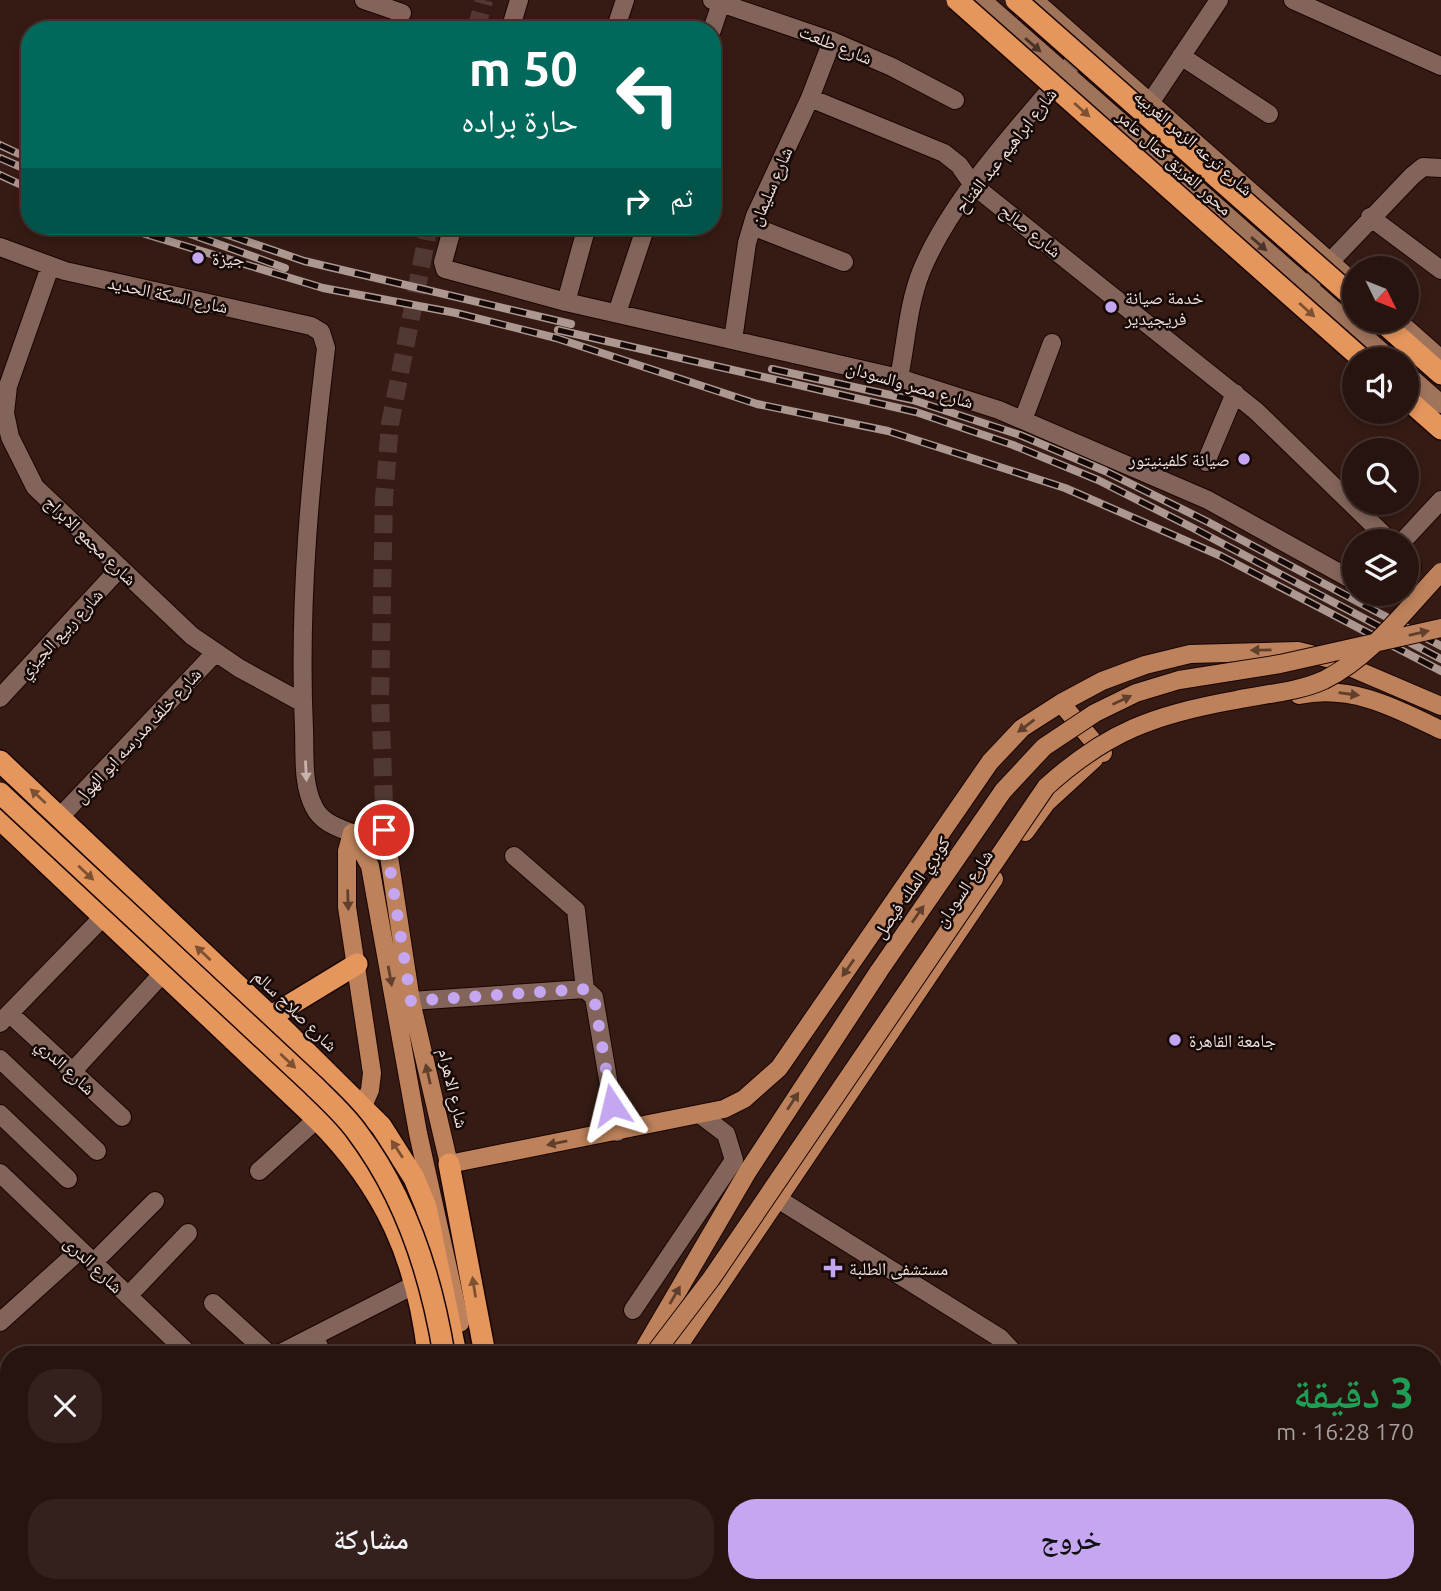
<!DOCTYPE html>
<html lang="ar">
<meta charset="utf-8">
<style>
body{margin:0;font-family:Ubuntu,"Noto Naskh Arabic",sans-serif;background:#34211d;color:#f1f3f6;direction:rtl;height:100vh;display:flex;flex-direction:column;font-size:26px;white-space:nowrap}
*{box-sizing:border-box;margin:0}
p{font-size:23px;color:#a59e9e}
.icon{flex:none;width:38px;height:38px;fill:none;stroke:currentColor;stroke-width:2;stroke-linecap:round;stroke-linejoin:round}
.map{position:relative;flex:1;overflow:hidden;direction:ltr}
.details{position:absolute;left:0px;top:1346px;width:1442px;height:247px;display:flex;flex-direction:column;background:#28140f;border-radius:28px 28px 0 0;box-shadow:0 4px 10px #0003,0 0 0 2px #44332f;direction:rtl}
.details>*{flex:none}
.guide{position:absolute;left:21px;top:21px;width:700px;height:214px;border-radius:28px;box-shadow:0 4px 10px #0003,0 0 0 2px #44332f;direction:rtl;background:#00695c;color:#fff;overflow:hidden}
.needle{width:46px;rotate:133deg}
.buttons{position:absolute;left:1342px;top:256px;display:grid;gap:14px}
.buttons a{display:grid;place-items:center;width:77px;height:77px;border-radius:50%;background:#28140f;box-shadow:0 4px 10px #0003,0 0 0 2px #44332f;font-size:35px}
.pin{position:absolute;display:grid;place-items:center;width:60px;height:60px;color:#fff;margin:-30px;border:4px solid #fff;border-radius:50%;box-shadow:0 2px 7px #0007}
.me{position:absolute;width:77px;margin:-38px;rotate:350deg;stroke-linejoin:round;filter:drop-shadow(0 0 5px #0008)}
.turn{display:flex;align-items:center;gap:24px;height:147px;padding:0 28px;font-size:32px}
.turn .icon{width:91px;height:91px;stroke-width:2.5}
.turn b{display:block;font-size:49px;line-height:60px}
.then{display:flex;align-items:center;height:66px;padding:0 28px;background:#0003;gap:14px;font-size:26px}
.round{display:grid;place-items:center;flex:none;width:74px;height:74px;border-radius:28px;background:#34211d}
.head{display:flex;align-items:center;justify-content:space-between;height:119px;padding:0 28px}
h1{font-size:42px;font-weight:600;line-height:52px;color:#1e9e55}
.primary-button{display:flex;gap:14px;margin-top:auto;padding:14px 28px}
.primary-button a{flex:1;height:80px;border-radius:28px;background:#c5a6f0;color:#111;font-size:28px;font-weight:600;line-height:80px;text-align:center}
.primary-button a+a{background:#34211d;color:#f1f3f6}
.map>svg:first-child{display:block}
.green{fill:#593e15}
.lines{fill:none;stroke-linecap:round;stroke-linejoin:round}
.primary-tunnel{stroke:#513832;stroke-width:18;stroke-dasharray:18 9;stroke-linecap:butt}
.street-casing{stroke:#1b0502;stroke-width:20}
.secondary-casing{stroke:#1b0502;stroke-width:20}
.primary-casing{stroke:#1b0502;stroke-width:20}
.highway-casing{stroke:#1b0502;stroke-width:24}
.street{stroke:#82645a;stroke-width:18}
.secondary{stroke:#a0735b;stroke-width:18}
.primary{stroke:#bd825b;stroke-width:18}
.highway{stroke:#e5965c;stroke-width:21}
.rail-casing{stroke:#ac9791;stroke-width:8}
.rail{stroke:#140906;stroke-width:5;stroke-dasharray:16;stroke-linecap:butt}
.primary-bridge-casing{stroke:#1b0502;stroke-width:20;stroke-linecap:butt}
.highway-bridge-casing{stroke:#1b0502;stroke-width:24;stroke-linecap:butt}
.primary-bridge{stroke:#bd825b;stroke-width:18}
.highway-bridge{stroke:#e5965c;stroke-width:21}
.oneway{fill:#4c3328}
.oneway2{fill:#7c5031}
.oneway3{fill:#603f2c}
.oneway4{fill:#cab3ad}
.route{stroke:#c5a6f0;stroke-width:12;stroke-dasharray:0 21.6}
.poi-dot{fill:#c5a6f0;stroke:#140906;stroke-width:2.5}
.labels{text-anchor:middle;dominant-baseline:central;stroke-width:5;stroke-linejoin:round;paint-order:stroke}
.street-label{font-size:18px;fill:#f0ded9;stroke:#140906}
.poi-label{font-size:18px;fill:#f0ded9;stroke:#140906;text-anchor:start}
</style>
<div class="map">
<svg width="1441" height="1591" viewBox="0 0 1441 1591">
<rect width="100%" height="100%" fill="#351b14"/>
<path class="green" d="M1441,1505V1545L1433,1557V1507Z
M700,1584H812L824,1591H695Z"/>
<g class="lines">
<path class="primary-tunnel" d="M476,30L484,0
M385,830L380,699L384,499L390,424L429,226"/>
<defs>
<path id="street" d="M364,0L402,13
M712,0L832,41L892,67L955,100
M1293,0L1441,66
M510,30L519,0
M615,30L625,0
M712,30L721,3
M1181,56L1269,114
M810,98L944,153L959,165L973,185L1256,411L1390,541
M1150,103L1219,0
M1370,217L1441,270
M453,226L443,262L445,269L566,302L899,378L999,410L1208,500L1354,581
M752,226L844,262
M0,247L65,271L311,326L321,332L326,348C311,474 298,602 304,729C305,754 302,784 314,807C321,822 337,827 352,833
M50,267L8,386L5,413L10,437L35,487L192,636L239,668L303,703
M1307,286L1412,176L1423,167L1441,168
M566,302L587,226
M617,313L646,226
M733,340L747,243L755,216L810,98L832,41
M899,378C906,343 908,305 921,272C953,193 1032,114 1086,47
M1023,420L1052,343
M1206,462L1235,393
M1403,541L1441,500
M1407,558L1412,567L1407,576
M1376,593H1391
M0,698L119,569
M60,817L215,653
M514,856L576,910L585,989
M411,1001L585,989L594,997L617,1132
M10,1014L122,1117
M0,1023L103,917
M0,1059L97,1151
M72,1072L163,973
M0,1114L68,1179
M259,1171L317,1119
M0,1173L189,1354
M778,1199L1000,1338L1015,1354
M93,1263L155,1201
M128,1296L188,1233
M213,1303L269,1354
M633,1310L734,1160L726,1134L701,1115
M0,1322L80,1250
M315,1337L322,1354
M279,1354L414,1285
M0,1388L9,1379
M0,1401L9,1412
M0,1496L9,1489
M0,1551L7,1563L0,1569
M0,1583L6,1591
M137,1584L142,1591
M205,1584L209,1591
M1071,1584L1073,1591
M42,1591L56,1584
M283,1591L302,1584
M920,1591L922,1584
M1108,1591L1141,1584"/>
<path id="secondary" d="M982,0L1390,359
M1034,0L1354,283
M1397,320L1441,359
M1407,374L1441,404"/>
<path id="primary" d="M1299,695C1351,684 1396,708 1441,730
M1061,703L1103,753
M385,830L411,1001L449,1164L724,1109L744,1099L779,1068L990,762L1022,728L1061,703L1102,681L1145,665L1190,654L1298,651L1331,659L1441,706
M1025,832L1047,802L1094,759
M352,833L370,866L418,1133L460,1323
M352,833L347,851V907L372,1073L370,1090L363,1106
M641,1354L748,1171L879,971
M673,1354L994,879
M524,1591L528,1584"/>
<path id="highway" d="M1380,320L1441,374
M1407,399L1441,429
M0,761L269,1015L381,1126L414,1178L426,1207L456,1354
M0,819L317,1119C385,1187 417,1259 428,1354
M260,1023L357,964
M449,1164L485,1354
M421,1591L423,1584
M465,1591L466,1584
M497,1591V1584"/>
</defs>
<use href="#street" class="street-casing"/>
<use href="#secondary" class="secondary-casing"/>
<use href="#primary" class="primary-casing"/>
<use href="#highway" class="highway-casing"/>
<use href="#street" class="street"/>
<use href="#secondary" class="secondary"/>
<use href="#primary" class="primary"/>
<use href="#highway" class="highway"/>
<defs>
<path id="rail" d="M0,145L30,159
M0,158L30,171
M0,175L30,189
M119,226L323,288L456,313L556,338L757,404L888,431L1065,488L1221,556L1441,671
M168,226L285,268
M202,226L304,261L571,324
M558,330L916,412L1013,445L1098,480L1193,528L1441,659
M772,369L913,400L1020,435L1105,471L1208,522L1441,646"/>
</defs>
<use href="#rail" class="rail-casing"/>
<use href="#rail" class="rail"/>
<defs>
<path id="primary-bridge" d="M879,971L1003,791L1044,747L1095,713L1136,693L1179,680L1280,664L1441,628
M654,1354L711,1279L1046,787C1106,732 1156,714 1236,700C1264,694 1298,692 1324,680C1371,657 1406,609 1441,572"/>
<path id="highway-bridge" d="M957,0L1362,359
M1016,0L1354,298
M0,793L313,1085C328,1100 345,1115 357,1132C406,1197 431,1275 444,1354"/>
</defs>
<use href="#primary-bridge" class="primary-bridge-casing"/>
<use href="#highway-bridge" class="highway-bridge-casing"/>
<use href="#primary-bridge" class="primary-bridge"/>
<use href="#highway-bridge" class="highway-bridge"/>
</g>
<defs><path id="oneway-solid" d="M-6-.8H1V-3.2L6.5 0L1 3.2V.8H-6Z" transform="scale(1.75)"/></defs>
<g class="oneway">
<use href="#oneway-solid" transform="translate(1033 45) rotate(41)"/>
<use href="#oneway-solid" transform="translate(1259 244) rotate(41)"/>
</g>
<g class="oneway2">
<use href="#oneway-solid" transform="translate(1082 110) rotate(42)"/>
<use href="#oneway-solid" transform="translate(1307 310) rotate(42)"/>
<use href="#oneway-solid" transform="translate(38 796) rotate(-137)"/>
<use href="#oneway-solid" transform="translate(86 873) rotate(43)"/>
<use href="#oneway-solid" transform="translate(203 953) rotate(-137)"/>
<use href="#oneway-solid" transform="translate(288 1061) rotate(43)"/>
<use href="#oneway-solid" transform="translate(397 1149) rotate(-123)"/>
<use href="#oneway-solid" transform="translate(474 1287) rotate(-99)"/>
</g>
<g class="oneway3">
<use href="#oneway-solid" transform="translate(1419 633) rotate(-13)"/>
<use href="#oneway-solid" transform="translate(1261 650) rotate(179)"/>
<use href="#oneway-solid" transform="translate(1349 694) rotate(8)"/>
<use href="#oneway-solid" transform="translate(1122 700) rotate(-25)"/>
<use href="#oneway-solid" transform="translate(1026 726) rotate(143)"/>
<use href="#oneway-solid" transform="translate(348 900) rotate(88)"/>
<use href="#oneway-solid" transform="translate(918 914) rotate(-55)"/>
<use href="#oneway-solid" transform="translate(848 968) rotate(125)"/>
<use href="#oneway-solid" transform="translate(390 976) rotate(80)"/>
<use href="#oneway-solid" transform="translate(428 1074) rotate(-103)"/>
<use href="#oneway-solid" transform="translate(793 1101) rotate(-57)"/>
<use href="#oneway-solid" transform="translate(557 1143) rotate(169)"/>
<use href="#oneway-solid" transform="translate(675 1295) rotate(-60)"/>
</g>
<use class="oneway4" href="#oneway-solid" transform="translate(306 771) rotate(87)"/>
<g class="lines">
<path class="route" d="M384,830L411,1001L585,989L594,997L612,1105"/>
</g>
<g class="poi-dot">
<circle cx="198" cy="258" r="7"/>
<circle cx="1111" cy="307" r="7"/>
<circle cx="1244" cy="459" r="7"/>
<circle cx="1175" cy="1040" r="7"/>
<path d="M829.5 1257.5h7v7h7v7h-7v7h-7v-7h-7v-7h7z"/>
</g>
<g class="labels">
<g class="street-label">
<text transform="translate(836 44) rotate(22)">شارع طلعت</text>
<text transform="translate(1194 142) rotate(41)">شارع ترعه الزمر الغربيه</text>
<text transform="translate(1005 150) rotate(-52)">شارع ابراهيم عبد الفتاح</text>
<text transform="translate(1175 162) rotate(42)">محور الفريق كمال عامر</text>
<text transform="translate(770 186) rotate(-67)">شارع سليمان</text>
<text transform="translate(1031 230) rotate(39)">شارع صالح</text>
<text transform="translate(168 294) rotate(12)">شارع السكة الحديد</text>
<text transform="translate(910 384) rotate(16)">شارع مصر والسودان</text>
<text transform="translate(91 540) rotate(44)">شارع مجمع الابراج</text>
<text transform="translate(60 633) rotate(-47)">شارع ربيع الجيزي</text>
<text transform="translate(137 735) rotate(-47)">شارع خلف مدرسه ابو الهول</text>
<text transform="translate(911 887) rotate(-55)">كوبري الملك فيصل</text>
<text transform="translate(963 888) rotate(-56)">شارع السودان</text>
<text transform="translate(296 1010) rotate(44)">شارع صلاح سالم</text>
<text transform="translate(66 1066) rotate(43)">شارع الدري</text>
<text transform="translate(454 1088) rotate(77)">شارع الاهرام</text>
<text transform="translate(94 1264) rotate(44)">شارع الدرى</text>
</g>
<g class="poi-label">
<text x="212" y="258">جيزة</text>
<text x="1125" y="297">خدمة صيانة<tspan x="1125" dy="21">فريجيدير</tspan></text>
<text x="1230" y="459" text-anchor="end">صيانة كلفينيتور</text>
<text x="1189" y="1040">جامعة القاهرة</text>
<text x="849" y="1268">مستشفى الطلبة</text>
</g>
</g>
</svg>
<div class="buttons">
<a><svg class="needle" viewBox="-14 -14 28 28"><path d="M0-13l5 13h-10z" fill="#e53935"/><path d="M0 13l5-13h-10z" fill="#a59e9e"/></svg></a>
<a><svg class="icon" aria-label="sound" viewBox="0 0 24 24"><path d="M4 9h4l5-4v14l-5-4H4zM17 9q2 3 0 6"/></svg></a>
<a><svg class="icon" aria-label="search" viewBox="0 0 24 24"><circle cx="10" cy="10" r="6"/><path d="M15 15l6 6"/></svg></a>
<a><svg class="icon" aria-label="layers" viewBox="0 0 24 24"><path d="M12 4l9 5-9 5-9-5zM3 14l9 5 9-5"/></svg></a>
</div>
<div class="pin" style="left:384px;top:830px;background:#d93025"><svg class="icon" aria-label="arrive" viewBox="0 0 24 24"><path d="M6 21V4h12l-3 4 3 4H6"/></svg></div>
<svg class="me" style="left:612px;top:1105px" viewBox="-20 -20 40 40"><path d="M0-17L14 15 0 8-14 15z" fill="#c5a6f0" stroke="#fff" stroke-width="4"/></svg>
<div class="guide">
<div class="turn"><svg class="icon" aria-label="left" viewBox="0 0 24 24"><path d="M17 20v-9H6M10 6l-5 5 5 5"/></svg><div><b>50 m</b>حارة براده</div></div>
<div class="then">ثم<svg class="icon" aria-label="right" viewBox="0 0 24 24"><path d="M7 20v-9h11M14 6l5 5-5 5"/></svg></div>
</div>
<section class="details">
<div class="head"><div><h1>3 دقيقة</h1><p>170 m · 16:28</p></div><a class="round"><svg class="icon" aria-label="close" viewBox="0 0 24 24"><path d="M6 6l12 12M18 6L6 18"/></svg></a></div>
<div class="primary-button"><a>خروج</a><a>مشاركة</a></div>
</section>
</div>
